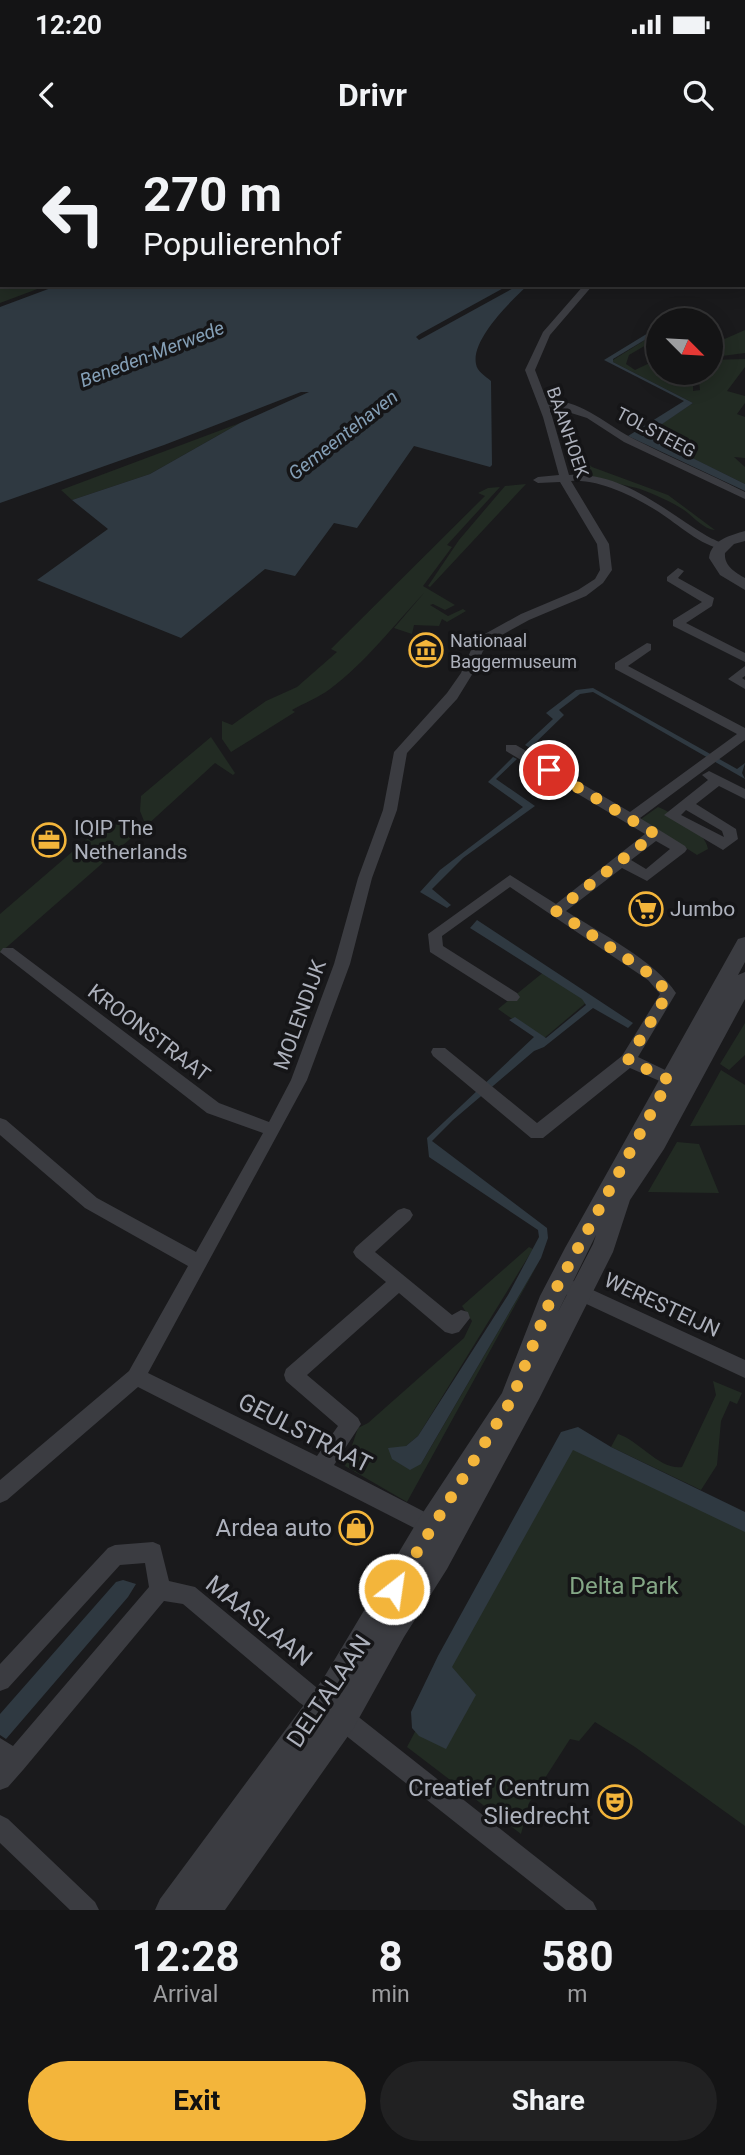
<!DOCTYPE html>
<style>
body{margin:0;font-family:Roboto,sans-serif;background:#212122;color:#f1f3f6;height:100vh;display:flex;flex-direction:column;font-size:26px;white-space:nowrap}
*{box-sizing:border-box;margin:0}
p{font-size:23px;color:#9d9ea0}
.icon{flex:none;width:38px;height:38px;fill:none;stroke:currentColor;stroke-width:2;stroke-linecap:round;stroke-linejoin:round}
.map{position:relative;height:1770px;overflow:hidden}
.panel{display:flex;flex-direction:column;background:#141415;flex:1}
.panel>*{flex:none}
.guide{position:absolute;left:0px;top:0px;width:746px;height:147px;box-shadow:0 4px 18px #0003,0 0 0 2px #333334;background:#141415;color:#f1f3f6;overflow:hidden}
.needle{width:46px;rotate:114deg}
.controls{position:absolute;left:646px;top:168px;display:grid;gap:14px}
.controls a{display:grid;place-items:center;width:77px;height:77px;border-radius:50%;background:#141415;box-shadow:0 4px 18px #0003,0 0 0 2px #333334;font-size:35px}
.pin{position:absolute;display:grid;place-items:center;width:60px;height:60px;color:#fff;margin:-30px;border:4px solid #fff;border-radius:50%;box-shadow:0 2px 7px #0007}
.me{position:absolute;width:77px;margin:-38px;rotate:30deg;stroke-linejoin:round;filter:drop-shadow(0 0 5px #0008)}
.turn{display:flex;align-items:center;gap:24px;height:147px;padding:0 28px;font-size:32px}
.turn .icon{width:91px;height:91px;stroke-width:2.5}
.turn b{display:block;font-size:49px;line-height:60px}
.eta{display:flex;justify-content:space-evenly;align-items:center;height:119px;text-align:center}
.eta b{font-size:42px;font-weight:700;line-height:49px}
.button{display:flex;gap:14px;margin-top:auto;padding:14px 28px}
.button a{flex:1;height:80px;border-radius:42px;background:#f3b53b;color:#111;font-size:28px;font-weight:700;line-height:80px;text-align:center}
.button a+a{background:#212122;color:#f1f3f6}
.status{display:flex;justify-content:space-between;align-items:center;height:49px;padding:0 35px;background:#141415;direction:ltr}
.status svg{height:19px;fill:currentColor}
header{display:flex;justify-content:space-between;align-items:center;height:91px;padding:0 28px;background:#141415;font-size:32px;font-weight:700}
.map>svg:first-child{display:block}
.green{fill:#222b23}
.water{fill:#2f3941}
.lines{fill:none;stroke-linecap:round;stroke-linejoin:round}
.minor{fill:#3b3c41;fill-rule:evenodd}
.tertiary{fill:#3b3c41;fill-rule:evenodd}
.route{stroke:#f3b53b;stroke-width:12;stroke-dasharray:0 21.6}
.labels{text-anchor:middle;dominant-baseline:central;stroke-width:7;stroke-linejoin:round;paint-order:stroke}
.far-street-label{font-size:18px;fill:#adb1bc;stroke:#151517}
.far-poi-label{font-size:18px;fill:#adb1bc;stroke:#151517;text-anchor:start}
.far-water-label{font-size:19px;font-style:italic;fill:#849fb6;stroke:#151517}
.poi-label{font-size:21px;fill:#adb1bc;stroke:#151517;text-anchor:start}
.street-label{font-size:21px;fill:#adb1bc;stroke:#151517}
.near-street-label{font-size:24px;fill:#adb1bc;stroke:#151517}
.near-poi-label{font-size:24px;fill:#adb1bc;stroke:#151517;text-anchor:end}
.near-park-label{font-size:24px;fill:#84a786;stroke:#151517}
</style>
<div class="status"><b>12:20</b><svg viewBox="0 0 49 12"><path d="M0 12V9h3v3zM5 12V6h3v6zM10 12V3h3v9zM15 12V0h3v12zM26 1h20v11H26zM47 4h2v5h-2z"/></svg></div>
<header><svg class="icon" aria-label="back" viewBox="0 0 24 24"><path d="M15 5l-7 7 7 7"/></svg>Drivr<svg class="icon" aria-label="search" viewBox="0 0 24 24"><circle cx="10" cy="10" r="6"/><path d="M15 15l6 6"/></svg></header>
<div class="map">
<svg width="745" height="1770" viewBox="0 0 745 1770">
<rect width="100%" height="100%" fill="#1a1a1c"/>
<path class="green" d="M46,0H349L41,2Z
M0,145H48L0,163Z
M745,190V213L722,216L711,212V205Z
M658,192V198L629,215L626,224L635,230L658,219V233H683L693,239V251L700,250L699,241L688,233H710L711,220L745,219V227L727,251L745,256V263L737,274L745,277V318L734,317L745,327V344L645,295L693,263L613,222V220Z
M240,283L150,334L72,360L61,350Z
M566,313L578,315L592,327L668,355L715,390C703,389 694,377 684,370C670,361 656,355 640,349C620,343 570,337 566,313Z
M526,344L430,447L428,446L459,400L505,346Z
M500,347L447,405L452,407L423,446L455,465L445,470L433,464L430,465L448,476L463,469L466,471L447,482L442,479L439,486L414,485L412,494L394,488L424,453C394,485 365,523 330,549C318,558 304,563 292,570L295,572L231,612L222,599V581L232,585L266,561L297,547L337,512L331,509L485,356L478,353L488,348Z
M211,597L235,633L233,635L215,623L146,686L140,671L141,656Z
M658,667C673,673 706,692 708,709L697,715L641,679Z
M120,682L138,692L0,813V774L101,687Z
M545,831L588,861L542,900L498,869Z
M745,883V915L729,930L720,924Z
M721,930L745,945V985L690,986Z
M677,1002L699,1004L719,1053L648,1052Z
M529,1107L533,1109L418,1296L406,1306L421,1324L541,1118L407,1362L345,1326L358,1288L368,1283L464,1198L472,1181L462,1166Z
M713,1241L742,1253L737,1264L730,1261L721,1281L717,1325L701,1350L611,1307L618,1294C640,1301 659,1330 682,1327L716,1255Z
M574,1289L745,1378V1686L635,1607L595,1582L579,1601L570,1599L529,1663L521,1694L407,1607Z"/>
<path class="water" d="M357,0H714L354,2Z
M59,145H509L420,194L416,197L419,200L519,145H528C511,161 471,199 476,224C477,231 485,236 491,241L492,325L490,327L414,306L357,388L334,383L295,436L265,429L181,498L37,440L108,389L72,360L150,334L240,283L309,252H301L164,305L0,363V167Z
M658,187V192L613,219V222L693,263L646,295L745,344V351L628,296L684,261L604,220Z
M593,548L737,629L745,623L742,633L745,639L593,552L580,554L559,570L564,575L530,608L525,605L553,579L546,573L576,550Z
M513,617L517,619L496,639L535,666L463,718L432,749L451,765L447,768L420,752L440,730L523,667L488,642Z
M477,780L633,883L628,888L593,868L544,907L534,911L453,980L432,1001L547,1088L548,1098L541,1118L429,1310L421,1324L410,1330L392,1319L388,1308L406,1306L418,1296L508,1155L539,1097L538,1090L429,1017L427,998L534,897L509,880L515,877L546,898L586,865L582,859L470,788Z
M578,1287L611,1307L745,1372V1392L573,1310L452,1527L476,1555L446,1609L419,1596L412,1588L411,1572L438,1516L561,1292Z
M123,1440L136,1444L128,1457L6,1599L0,1595V1574L116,1442Z"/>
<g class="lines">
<path class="minor" d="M738,0H745L744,4Z
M744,10H745V15H744Z
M584,145H593L550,195L535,230L547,261C581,258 607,286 636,300C672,318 709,334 745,352V359L624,302L587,278L549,266L569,335C622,331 665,371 707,396C713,400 720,401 726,406L720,409C695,402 676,382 654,369C631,355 598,339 571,341L609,404L612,430L603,443L586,456L529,480L491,501L483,511L473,533L457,559L407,613L397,670L372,738L350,824L307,940L148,1233L317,1316L338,1286L286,1241L284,1235L286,1229L386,1142L356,1117L353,1112L356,1107L398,1070L404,1068L410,1070L413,1075L410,1080L375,1112L452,1175L461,1170L468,1172L470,1178L459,1192L452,1194L445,1192L399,1153L307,1235L358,1278L361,1284L334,1325L444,1382L447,1389L444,1396L437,1399L430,1396L138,1247L7,1360L0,1363V1340L129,1231L188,1126L85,1068L0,995V978L6,980L97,1058L196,1112L263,993L207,973L0,812L3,808H13L219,963L269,982L291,940L334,824L358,738L383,670L394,612L447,553L461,533L471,510L483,495L521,474L578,450L595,439L600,430L597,404L560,342L538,343L533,340L538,337L559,335L543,277L525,230L543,192Z
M678,428L684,431L678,438L714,458L712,466L686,483L745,513V522L673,486V480L702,462L667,441V437Z
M647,503L651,504V510L628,526L745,588V600L640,678L685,706L687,709L685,712L647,741L622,728L566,771C597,791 657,822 676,853L638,917L686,940L688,944L686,948L680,950L630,928L543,998H531L433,916L431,912L433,908H445L537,983L622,916L660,854L648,840L510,747L442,796L443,806L517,853L520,857L517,861H507L430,812L428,794L510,735L556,764L645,694L506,611V605H516L630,672L737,594L615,529V523ZM656,701L670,709L646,729L631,720Z
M745,526V536L742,538L745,540V549L728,539Z
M709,631L745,649V659L719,646L696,664L736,689L738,699L723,710L664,675L708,640L702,635ZM686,670L722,691L724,697L681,675Z
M571,1140L745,1220V1238L565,1154L562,1148L565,1142Z
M153,1402L160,1405L169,1441L195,1447L316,1547L351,1571L593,1762L597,1770H566L335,1587L300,1563L183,1464L164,1461L23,1630L8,1647L0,1650V1598L13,1606L149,1447L145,1423L120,1425L8,1548L0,1551V1524L108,1408L115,1405Z
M0,1675L8,1679L95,1762L99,1770H70L0,1703Z"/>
<path class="tertiary" d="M745,391V401L734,404L725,413C724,426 735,432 745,438V450L720,435L709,418C711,400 731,395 745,391Z
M745,797V822L738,835L745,832V859L664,1009L630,1060L613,1112L539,1259L447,1429L404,1497L353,1589L225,1770H155L160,1759L323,1539L420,1377L502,1253L540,1156L565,1108L738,799ZM596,1095L593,1104L558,1172Z"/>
</g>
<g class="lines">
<path class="route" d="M394,1449L512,1259L552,1156L669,940L628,920L668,853L653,836L556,771L655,694L549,630"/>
</g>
<defs>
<symbol id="museum-ring" viewBox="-11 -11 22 22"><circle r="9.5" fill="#151517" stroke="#f3b53b" stroke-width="1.5"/><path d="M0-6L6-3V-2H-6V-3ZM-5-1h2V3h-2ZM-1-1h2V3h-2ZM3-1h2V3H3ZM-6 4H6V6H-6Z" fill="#f3b53b"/></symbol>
<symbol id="office-ring" viewBox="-11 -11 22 22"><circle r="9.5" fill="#151517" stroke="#f3b53b" stroke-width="1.5"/><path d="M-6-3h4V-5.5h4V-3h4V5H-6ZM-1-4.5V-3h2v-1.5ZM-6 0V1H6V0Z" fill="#f3b53b"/></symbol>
<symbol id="supermarket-ring" viewBox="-11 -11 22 22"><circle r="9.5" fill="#151517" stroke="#f3b53b" stroke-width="1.5"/><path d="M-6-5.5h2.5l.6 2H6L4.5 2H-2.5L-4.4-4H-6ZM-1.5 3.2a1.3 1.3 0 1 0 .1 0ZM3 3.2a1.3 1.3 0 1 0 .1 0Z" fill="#f3b53b"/></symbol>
<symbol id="shop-ring" viewBox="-11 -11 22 22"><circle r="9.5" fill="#151517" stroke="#f3b53b" stroke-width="1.5"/><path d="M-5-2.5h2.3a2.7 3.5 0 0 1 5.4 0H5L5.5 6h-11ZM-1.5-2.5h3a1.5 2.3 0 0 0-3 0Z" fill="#f3b53b"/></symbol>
<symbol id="theatre-ring" viewBox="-11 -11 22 22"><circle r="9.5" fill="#151517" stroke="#f3b53b" stroke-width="1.5"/><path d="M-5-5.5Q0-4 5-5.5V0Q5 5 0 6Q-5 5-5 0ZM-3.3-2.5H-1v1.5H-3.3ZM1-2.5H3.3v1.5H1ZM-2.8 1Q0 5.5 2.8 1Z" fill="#f3b53b"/></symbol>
</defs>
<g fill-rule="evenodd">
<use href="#museum-ring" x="407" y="491" width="38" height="38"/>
<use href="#office-ring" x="30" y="681" width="38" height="38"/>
<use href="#supermarket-ring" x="627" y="750" width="38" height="38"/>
<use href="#shop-ring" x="337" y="1369" width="38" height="38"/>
<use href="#theatre-ring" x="596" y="1643" width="38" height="38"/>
</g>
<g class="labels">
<g class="far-street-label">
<text transform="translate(568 292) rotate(71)">BAANHOEK</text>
<text transform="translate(656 292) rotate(28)">TOLSTEEG</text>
</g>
<g class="far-poi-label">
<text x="450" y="500">Nationaal<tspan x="450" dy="21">Baggermuseum</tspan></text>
</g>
<g class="far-water-label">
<text transform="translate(152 214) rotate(-21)">Beneden-Merwede</text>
<text transform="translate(343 295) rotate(-38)">Gemeentehaven</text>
</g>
<g class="poi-label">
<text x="74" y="688">IQIP The<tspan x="74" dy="24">Netherlands</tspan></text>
<text x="670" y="769">Jumbo</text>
</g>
<g class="street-label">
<text transform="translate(300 875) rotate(-70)">MOLENDIJK</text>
<text transform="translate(149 893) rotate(37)">KROONSTRAAT</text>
<text transform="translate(662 1165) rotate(25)">WERESTEIJN</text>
</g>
<g class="near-street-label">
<text transform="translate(305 1293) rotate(27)">GEULSTRAAT</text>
<text transform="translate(259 1481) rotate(39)">MAASLAAN</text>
<text transform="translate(329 1551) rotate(-56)">DELTALAAN</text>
</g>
<g class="near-poi-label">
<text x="332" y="1388">Ardea auto</text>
<text x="590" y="1648">Creatief Centrum<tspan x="590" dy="28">Sliedrecht</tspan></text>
</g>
<g class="near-park-label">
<text x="624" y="1446">Delta Park</text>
</g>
</g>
</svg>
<div class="controls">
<a><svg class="needle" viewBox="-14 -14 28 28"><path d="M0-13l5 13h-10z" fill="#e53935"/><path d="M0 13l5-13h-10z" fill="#9d9ea0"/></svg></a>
</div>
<div class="pin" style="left:549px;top:630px;background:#d93025"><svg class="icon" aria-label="arrive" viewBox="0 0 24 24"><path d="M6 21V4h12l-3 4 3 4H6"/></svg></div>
<svg class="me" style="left:394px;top:1449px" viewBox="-20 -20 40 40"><circle r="17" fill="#f3b53b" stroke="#fff" stroke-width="3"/><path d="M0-11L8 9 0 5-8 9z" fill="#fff"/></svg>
<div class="guide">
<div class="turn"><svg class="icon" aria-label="left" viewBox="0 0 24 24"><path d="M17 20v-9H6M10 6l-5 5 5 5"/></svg><div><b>270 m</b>Populierenhof</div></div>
</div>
</div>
<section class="panel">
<div class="eta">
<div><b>12:28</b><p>Arrival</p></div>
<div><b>8</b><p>min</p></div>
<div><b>580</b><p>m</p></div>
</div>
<div class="button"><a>Exit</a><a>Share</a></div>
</section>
